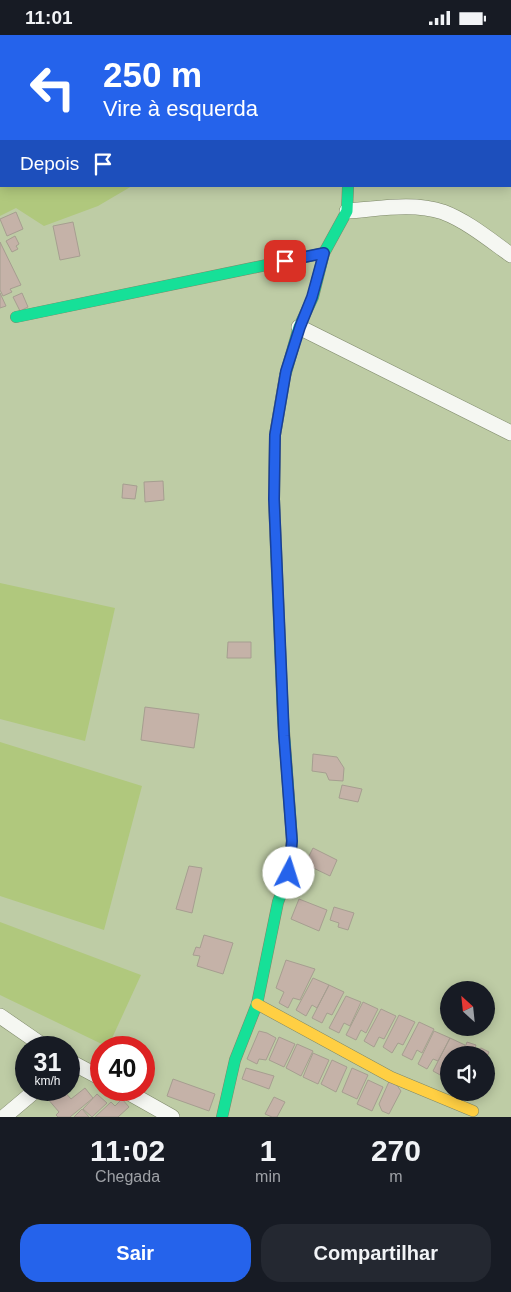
<!DOCTYPE html>
<html lang="pt">
<meta charset="utf-8">
<style>
body{margin:0;font-family:Arial,sans-serif;background:#242831;color:#f1f3f6;height:100vh;display:flex;flex-direction:column;font-size:19px;white-space:nowrap}
*{box-sizing:border-box;margin:0}
p{font-size:16px;color:#9ea1a6}
.icon{flex:none;width:28px;height:28px;fill:none;stroke:currentColor;stroke-width:2;stroke-linecap:round;stroke-linejoin:round}
.map{position:relative;height:1082px;overflow:hidden}
.panel{display:flex;flex-direction:column;background:#171b24;flex:1}
.panel>*{flex:none}
.hud{position:absolute;left:0px;top:0px;width:511px;height:152px;box-shadow:0 2px 12px #0003;background:#2563eb;color:#fff;overflow:hidden}
.needle{width:32px;rotate:333deg}
.fabs{position:absolute;left:440px;top:946px;display:grid;gap:10px}
.fabs a{display:grid;place-items:center;width:55px;height:55px;border-radius:50%;background:#171b24;box-shadow:0 2px 12px #0003;font-size:25px}
.speed{position:absolute;left:15px;top:1001px;display:flex;gap:10px;font-size:25px;font-weight:700;text-align:center}
.speed>*{display:grid;place-content:center;width:65px;height:65px;border-radius:50%;background:#171b24;box-shadow:0 2px 12px #0003;line-height:1}
.speed small{font-size:12px;font-weight:400}
.speed .limit{border:8px solid #d22;background:#fff;color:#111}
.pin{position:absolute;display:grid;place-items:center;width:42px;height:42px;color:#fff;margin:-21px;border-radius:10px;box-shadow:0 2px 8px #0006}
.me{position:absolute;width:55px;margin:-28px;rotate:5deg;stroke-linejoin:round;filter:drop-shadow(0 0 4px #0008)}
.turn{display:flex;align-items:center;gap:18px;height:105px;padding:0 20px;font-size:22px}
.turn .icon{width:65px;height:65px;stroke-width:2.5}
.turn b{display:block;font-size:35px;line-height:42px}
.then{display:flex;align-items:center;height:48px;padding:0 20px;background:#0003;gap:10px;font-size:19px}
.eta{display:flex;justify-content:space-evenly;align-items:center;height:85px;text-align:center}
.eta b{font-size:30px;font-weight:800;line-height:35px}
.cta{display:flex;gap:10px;margin-top:auto;padding:10px 20px}
.cta a{flex:1;height:58px;border-radius:20px;background:#2563eb;color:#fff;font-size:20px;font-weight:800;line-height:58px;text-align:center}
.cta a+a{background:#242831;color:#f1f3f6}
.status{display:flex;justify-content:space-between;align-items:center;height:35px;padding:0 25px;background:#171b24;direction:ltr}
.status svg{height:14px;fill:currentColor}
.map>svg:first-child{display:block}
.green{fill:#b0c87d}
.building{fill:#c5b2a8;stroke:#a69e90}
.lines{fill:none;stroke-linecap:round;stroke-linejoin:round}
.street-casing{stroke:#7e8869;stroke-width:16}
.fast-casing{stroke:#7e8869;stroke-width:12}
.slow-casing{stroke:#7e8869;stroke-width:12}
.street{stroke:#f5f7f2;stroke-width:15}
.fast{stroke:#16e098;stroke-width:11}
.slow{stroke:#ffcf43;stroke-width:11}
.route-casing{stroke:#184099;stroke-width:12}
.route{stroke:#2563eb;stroke-width:9}
</style>
<div class="status"><b>11:01</b><svg viewBox="0 0 49 12"><path d="M0 12V9h3v3zM5 12V6h3v6zM10 12V3h3v9zM15 12V0h3v12zM26 1h20v11H26zM47 4h2v5h-2z"/></svg></div>
<div class="map">
<svg width="511" height="1082" viewBox="0 0 511 1082">
<rect width="100%" height="100%" fill="#becca5"/>
<path class="green" d="M0,0L59,1H1V151H132L98,171L44,191L16,173L0,181Z
M0,548L115,573L85,706L0,684Z
M0,707L142,751L104,895L0,861Z
M0,887L141,940L108,1012L0,960Z"/>
<path class="building" d="M16,177L23,194L7,201L0,184Z
M73,187L80,221L60,225L53,191Z
M15,201L19,209L16,211L18,214L12,217L6,206Z
M0,207L21,250L10,254L12,257L3,261L0,255Z
M0,258L6,271L0,273Z
M22,258L28,272L20,276L13,262Z
M163,446L164,465L145,467L144,447Z
M123,449L137,451L135,464L122,463Z
M228,607H251V623H227Z
M145,672L199,679L194,713L141,705Z
M313,719L337,722L344,733L343,746L329,745L326,738L312,736Z
M342,750L362,754L358,767L339,763Z
M313,813L337,825L330,841L305,829Z
M189,831L202,833L192,878L176,874Z
M299,864L327,875L319,896L291,884Z
M334,872L354,878L348,895L338,892L339,888L330,885Z
M204,900L233,908L223,939L197,931L200,921L193,920L196,912L200,913Z
M286,925L315,934L300,965L293,963L288,973L279,968L284,957L276,953Z
M313,943L329,950L317,973L312,970L306,981L296,975Z
M329,950L344,957L332,980L327,978L322,988L312,983Z
M346,961L361,967L350,991L344,988L339,998L329,993Z
M363,967L378,974L366,998L361,995L356,1005L346,1000Z
M381,974L396,981L384,1004L379,1002L374,1012L364,1006Z
M399,980L415,987L403,1010L398,1008L392,1018L383,1012Z
M419,987L434,994L422,1018L417,1015L412,1025L402,1020Z
M259,996L267,998L276,1003L266,1025L259,1024L257,1029L247,1024Z
M434,996L450,1003L438,1026L433,1024L427,1034L418,1029Z
M279,1002L295,1009L284,1032L269,1025Z
M450,1003L465,1010L461,1020H449V1031L442,1041L433,1036Z
M467,1007L476,1010L474,1016L481,1013L489,1017L486,1024V1020H462Z
M297,1009L313,1016L301,1041L286,1033Z
M313,1018L329,1025L318,1049L303,1042Z
M332,1025L347,1032L336,1057L321,1049Z
M246,1033L274,1041L269,1054L242,1044Z
M352,1033L368,1040L357,1064L342,1057Z
M391,1042L401,1056L389,1079L382,1076L379,1069Z
M173,1044L215,1059L209,1076L167,1061Z
M368,1045L383,1052L372,1076L357,1069Z
M85,1053L93,1063L70,1082H58L56,1080L59,1077L41,1056L63,1055L71,1064Z
M97,1059L107,1068L92,1082L83,1074Z
M274,1062L285,1067L277,1082H272L265,1079Z
M122,1064L129,1072L118,1082H95L111,1067L115,1071Z
M82,1074L89,1082H74Z"/>
<g class="lines">
<defs>
<path id="street" d="M347,176C378,174 413,167 443,177C467,186 490,205 511,220
M299,292L511,398
M0,981L45,1012
M69,1026L101,1043
M124,1055L172,1082
M4,1082L36,1055"/>
<path id="fast" d="M282,0L283,1
M16,282L324,218
M285,341L299,292L313,262L324,218L347,176L348,151
M222,1082L235,1025L257,969L278,867L289,838L292,805L283,683L276,514"/>
<path id="slow" d="M276,514L274,464L275,400L285,341
M257,969L391,1042L473,1076"/>
</defs>
<use href="#street" class="street-casing"/>
<use href="#fast" class="fast-casing"/>
<use href="#slow" class="slow-casing"/>
<use href="#street" class="street"/>
<use href="#fast" class="fast"/>
<use href="#slow" class="slow"/>
</g>
<g class="lines">
<defs>
<path id="route" d="M285,226L324,218L312,262L300,292L286,336L275,400L274,464L284,701L292,806L289,838"/>
</defs>
<use href="#route" class="route-casing"/>
<use href="#route" class="route"/>
</g>
</svg>
<div class="fabs">
<a><svg class="needle" viewBox="-14 -14 28 28"><path d="M0-13l5 13h-10z" fill="#e53935"/><path d="M0 13l5-13h-10z" fill="#9ea1a6"/></svg></a>
<a><svg class="icon" aria-label="sound" viewBox="0 0 24 24"><path d="M4 9h4l5-4v14l-5-4H4zM17 9q2 3 0 6"/></svg></a>
</div>
<div class="speed"><div>31<small>km/h</small></div><div class="limit">40</div></div>
<div class="pin" style="left:285px;top:226px;background:#d93025"><svg class="icon" aria-label="arrive" viewBox="0 0 24 24"><path d="M6 21V4h12l-3 4 3 4H6"/></svg></div>
<svg class="me" style="left:289px;top:838px" viewBox="-20 -20 40 40"><circle r="19" fill="#fff"/><path d="M0-13L10 11 0 6-10 11z" fill="#2563eb"/></svg>
<div class="hud">
<div class="turn"><svg class="icon" aria-label="left" viewBox="0 0 24 24"><path d="M17 20v-9H6M10 6l-5 5 5 5"/></svg><div><b>250 m</b>Vire à esquerda</div></div>
<div class="then">Depois<svg class="icon" aria-label="arrive" viewBox="0 0 24 24"><path d="M6 21V4h12l-3 4 3 4H6"/></svg></div>
</div>
</div>
<section class="panel">
<div class="eta">
<div><b>11:02</b><p>Chegada</p></div>
<div><b>1</b><p>min</p></div>
<div><b>270</b><p>m</p></div>
</div>
<div class="cta"><a>Sair</a><a>Compartilhar</a></div>
</section>
